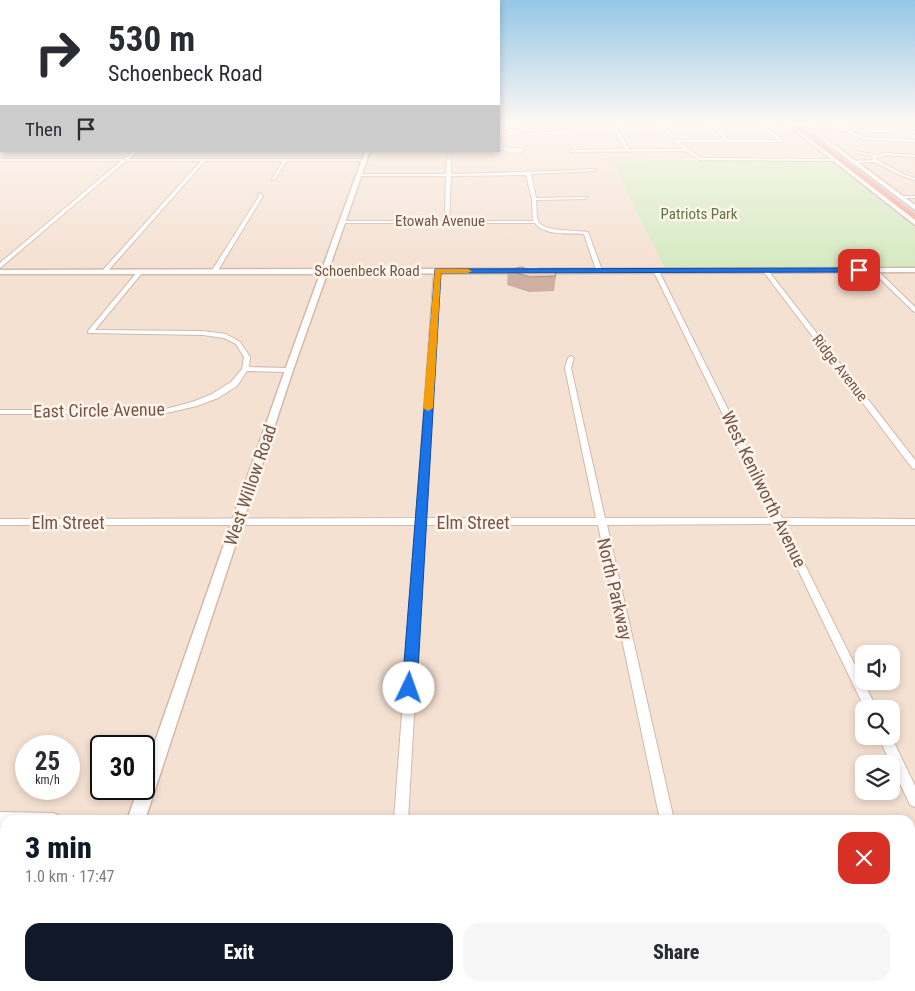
<!DOCTYPE html>
<meta charset="utf-8">
<style>
body{margin:0;font-family:"Roboto Condensed",sans-serif;background:#f7f7f7;color:#2b2b33;height:100vh;display:flex;flex-direction:column;font-size:19px;white-space:nowrap}
*{box-sizing:border-box;margin:0}
p{font-size:16px;color:#7c7c81}
.icon{flex:none;width:28px;height:28px;fill:none;stroke:currentColor;stroke-width:2;stroke-linecap:round;stroke-linejoin:round}
.map{position:relative;flex:1;overflow:hidden}
.side{position:absolute;left:0px;top:815px;width:915px;height:176px;display:flex;flex-direction:column;background:#fff;border-radius:15px 15px 0 0;box-shadow:0 2px 8px #0003}
.side>*{flex:none}
.banner{position:absolute;left:0px;top:0px;width:500px;height:152px;box-shadow:0 2px 8px #0003;background:#fff;color:#2b2b33;overflow:hidden}
.fabs{position:absolute;left:855px;top:645px;display:grid;gap:10px}
.fabs a{display:grid;place-items:center;width:45px;height:45px;border-radius:10px;background:#fff;box-shadow:0 2px 8px #0003;font-size:25px}
.speed{position:absolute;left:15px;top:735px;display:flex;gap:10px;font-size:25px;font-weight:700;text-align:center}
.speed>*{display:grid;place-content:center;width:65px;height:65px;border-radius:50%;background:#fff;box-shadow:0 2px 8px #0003;line-height:1}
.speed small{font-size:12px;font-weight:400}
.speed .limit{border:2px solid #111;border-radius:8px;background:#fff;color:#111}
.pin{position:absolute;display:grid;place-items:center;width:42px;height:42px;color:#fff;margin:-21px;border-radius:10px;box-shadow:0 2px 8px #0006}
.me{position:absolute;width:55px;margin:-28px;rotate:3deg;stroke-linejoin:round;filter:drop-shadow(0 0 4px #0008)}
.turn{display:flex;align-items:center;gap:18px;height:105px;padding:0 25px;font-size:22px}
.turn .icon{width:65px;height:65px;stroke-width:2.5}
.turn b{display:block;font-size:35px;line-height:42px}
.then{display:flex;align-items:center;height:48px;padding:0 25px;background:#0003;gap:10px;font-size:19px}
.round{display:grid;place-items:center;flex:none;width:52px;height:52px;border-radius:15px;background:#f7f7f7}
.head{display:flex;align-items:center;justify-content:space-between;height:85px;padding:0 25px}
h1{font-size:30px;font-weight:800;line-height:38px;color:#111827}
.primary-button{display:flex;gap:10px;margin-top:auto;padding:10px 25px}
.primary-button a{flex:1;height:58px;border-radius:15px;background:#111827;color:#fff;font-size:20px;font-weight:800;line-height:58px;text-align:center}
.primary-button a+a{background:#f7f7f7;color:#2b2b33}
.map>svg:first-child{display:block}
.residential{fill:#f4e1d2;fill-rule:evenodd}
.green{fill:#d6eac2}
.lines{fill:none;stroke-linecap:round;stroke-linejoin:round}
.street-casing{stroke:#d0b9ae;stroke-width:2}
.secondary-casing{stroke:#d3b8ab;stroke-width:3}
.highway-casing{stroke:#d8cfcc;stroke-width:3}
.street{fill:#fff;fill-rule:evenodd}
.secondary{fill:#fff;fill-rule:evenodd}
.highway{fill:#f6a99b;fill-rule:evenodd}
.wall{fill:#cfafa2}
.building{fill:#f1ccbc;stroke:#a98f84}
.route{fill:#1a73e8;stroke:#114b97}
.slow{fill:#f59e0b}
.labels{text-anchor:middle;dominant-baseline:central;stroke-width:5;stroke-linejoin:round;paint-order:stroke}
.far-park-label{font-size:15px;fill:#587a42;stroke:#fff5ea}
.far-street-label{font-size:15px;fill:#75554a;stroke:#fff5ea}
.street-label{font-size:18px;fill:#75554a;stroke:#fff5ea}
</style>
<div class="map">
<svg width="915" height="991" viewBox="0 0 915 991">
<rect width="100%" height="100%" fill="#fcf0e4"/>
<path class="residential" d="M0,123L1,151H499V123H785L829,157L611,160L668,272L915,273V991H0ZM864,654H891V681H864ZM864,709H891V736H864ZM26,746H69V789H26ZM101,746H144V789H101ZM864,764H891V791H864ZM5,820H910V986H5Z
M804,123H915V205Z"/>
<path class="green" d="M611,160L833,161L915,226V267L665,268Z"/>
<g class="lines">
<defs>
<path id="street" d="M528,123H533L522,128L549,132L567,129L573,133L557,135L521,130L519,133L499,138V136L517,131L521,125Z
M610,123H614L629,149H684L675,142L659,123H663L677,140H725L709,123H713L729,140H778L759,123H763L783,140V142H680L700,158L834,159L836,160L834,161L699,160L686,151L570,152L571,150L625,149Z
M830,123H835L847,129L915,131V133L851,131L863,137L915,140V142L862,139L845,131L809,130L841,129Z
M0,128H1V130H0Z
M499,147L521,148L525,151L512,153L499,149Z
M133,151H138L129,159H365L367,160L365,161H287L274,180L272,179L283,161H205L106,273L104,274L101,272L102,271L201,161H126L0,268V263L121,161H0V159H124Z
M857,151L878,155L886,153L915,155V157L886,155L876,158L877,160L905,175L915,178V180L902,176L875,162L851,163L852,161L873,160L872,157L874,156L856,153Z
M449,158L451,159V174L526,172L528,171L530,172L596,169L595,171L531,174L536,198L587,197V198L585,199L536,200C537,207 536,215 538,221C542,232 577,230 588,232L602,270L601,271L596,270L584,234C569,233 544,236 535,223H343L341,222L343,221H445L446,176H359L357,175L359,174H446L447,159ZM526,175L532,199L533,221H449L451,176Z
M260,193L263,196L217,272L212,273L211,272L259,196L258,194Z
M900,196H915V198H898V197Z
M437,269L440,271L425,518H596L565,368L568,358L571,356L574,358L571,368L605,518H773L653,270L658,269L782,518L915,519V525H785L877,709H865L776,524L607,525L674,820H660L598,525H425L408,820H394L416,525H0V519L416,518L434,271Z
M763,269H767L915,460V469L912,468L763,271Z
M872,269H876L915,307V312L913,311L872,271Z
M140,270L143,272L142,273L95,330L203,331L226,334L240,342L250,357L249,367L289,368L292,370L289,372L247,371L237,386L218,398L197,406L162,414H0V410H162L192,402L212,394L231,382L242,369L244,357L236,344L224,338L203,335L88,333V331L138,271Z
M878,736H891L915,786V807L910,805Z
M0,812L53,813L58,815L60,820H5V826H0Z
M383,986H399V991H383Z
M694,986H710V991H694Z"/>
<path id="secondary" d="M785,123H790L915,220V225Z
M800,123H805L915,205V210Z
M365,151H370L329,269H523L527,271L523,273L327,274L293,370L145,820H127L138,789H144V773L285,370L320,274H0V270L322,269Z
M915,268V272L539,273L535,271L539,269Z
M68,986H88L86,991H66Z"/>
<path id="highway" d="M789,123H796L915,214V220Z"/>
</defs>
<use href="#street" class="street-casing"/>
<use href="#secondary" class="secondary-casing"/>
<use href="#highway" class="highway-casing"/>
<use href="#street" class="street"/>
<use href="#secondary" class="secondary"/>
<use href="#highway" class="highway"/>
</g>
<path class="wall" d="M508,270L556,276L554,291L529,292L507,285Z"/>
<path class="building" d="M521,267L531,270H554L556,276L530,277L508,270Z"/>
<linearGradient id="sky" x2="0" y2="1"><stop stop-color="#95c7e7"/><stop offset="0.47" stop-color="#fef8f3"/><stop offset="1" stop-color="#fef8f3" stop-opacity="0"/></linearGradient>
<rect width="915" height="262" fill="url(#sky)"/>
<path class="route" d="M859,268L863,270L862,272L441,273L417,688L415,693L409,695L404,693L402,688L435,269Z"/>
<path class="slow" d="M435,269H468L472,271L468,273H441L433,408L428,411L423,408Z"/>
<g class="labels">
<g class="far-park-label">
<text x="699" y="214">Patriots Park</text>
</g>
<g class="far-street-label">
<text x="440" y="221">Etowah Avenue</text>
<text x="367" y="271">Schoenbeck Road</text>
<text transform="translate(840 368) rotate(52)">Ridge Avenue</text>
</g>
<g class="street-label">
<text transform="translate(99 410) rotate(-1)">East Circle Avenue</text>
<text transform="translate(250 485) rotate(-71)">West Willow Road</text>
<text transform="translate(764 489) rotate(64)">West Kenilworth Avenue</text>
<text x="68" y="522">Elm Street</text>
<text x="473" y="522">Elm Street</text>
<text transform="translate(615 589) rotate(77)">North Parkway</text>
</g>
</g>
</svg>
<div class="fabs">
<a><svg class="icon" aria-label="sound" viewBox="0 0 24 24"><path d="M4 9h4l5-4v14l-5-4H4zM17 9q2 3 0 6"/></svg></a>
<a><svg class="icon" aria-label="search" viewBox="0 0 24 24"><circle cx="10" cy="10" r="6"/><path d="M15 15l6 6"/></svg></a>
<a><svg class="icon" aria-label="layers" viewBox="0 0 24 24"><path d="M12 4l9 5-9 5-9-5zM3 14l9 5 9-5"/></svg></a>
</div>
<div class="speed"><div>25<small>km/h</small></div><div class="limit">30</div></div>
<div class="pin" style="left:859px;top:270px;background:#d93025"><svg class="icon" aria-label="arrive" viewBox="0 0 24 24"><path d="M6 21V4h12l-3 4 3 4H6"/></svg></div>
<svg class="me" style="left:409px;top:688px" viewBox="-20 -20 40 40"><circle r="19" fill="#fff"/><path d="M0-13L10 11 0 6-10 11z" fill="#1a73e8"/></svg>
<div class="banner">
<div class="turn"><svg class="icon" aria-label="right" viewBox="0 0 24 24"><path d="M7 20v-9h11M14 6l5 5-5 5"/></svg><div><b>530 m</b>Schoenbeck Road</div></div>
<div class="then">Then<svg class="icon" aria-label="arrive" viewBox="0 0 24 24"><path d="M6 21V4h12l-3 4 3 4H6"/></svg></div>
</div>
<section class="side">
<div class="head"><div><h1>3 min</h1><p>1.0 km · 17:47</p></div><a class="round" style="background:#d93025;color:#fff"><svg class="icon" aria-label="close" viewBox="0 0 24 24"><path d="M6 6l12 12M18 6L6 18"/></svg></a></div>
<div class="primary-button"><a>Exit</a><a>Share</a></div>
</section>
</div>
